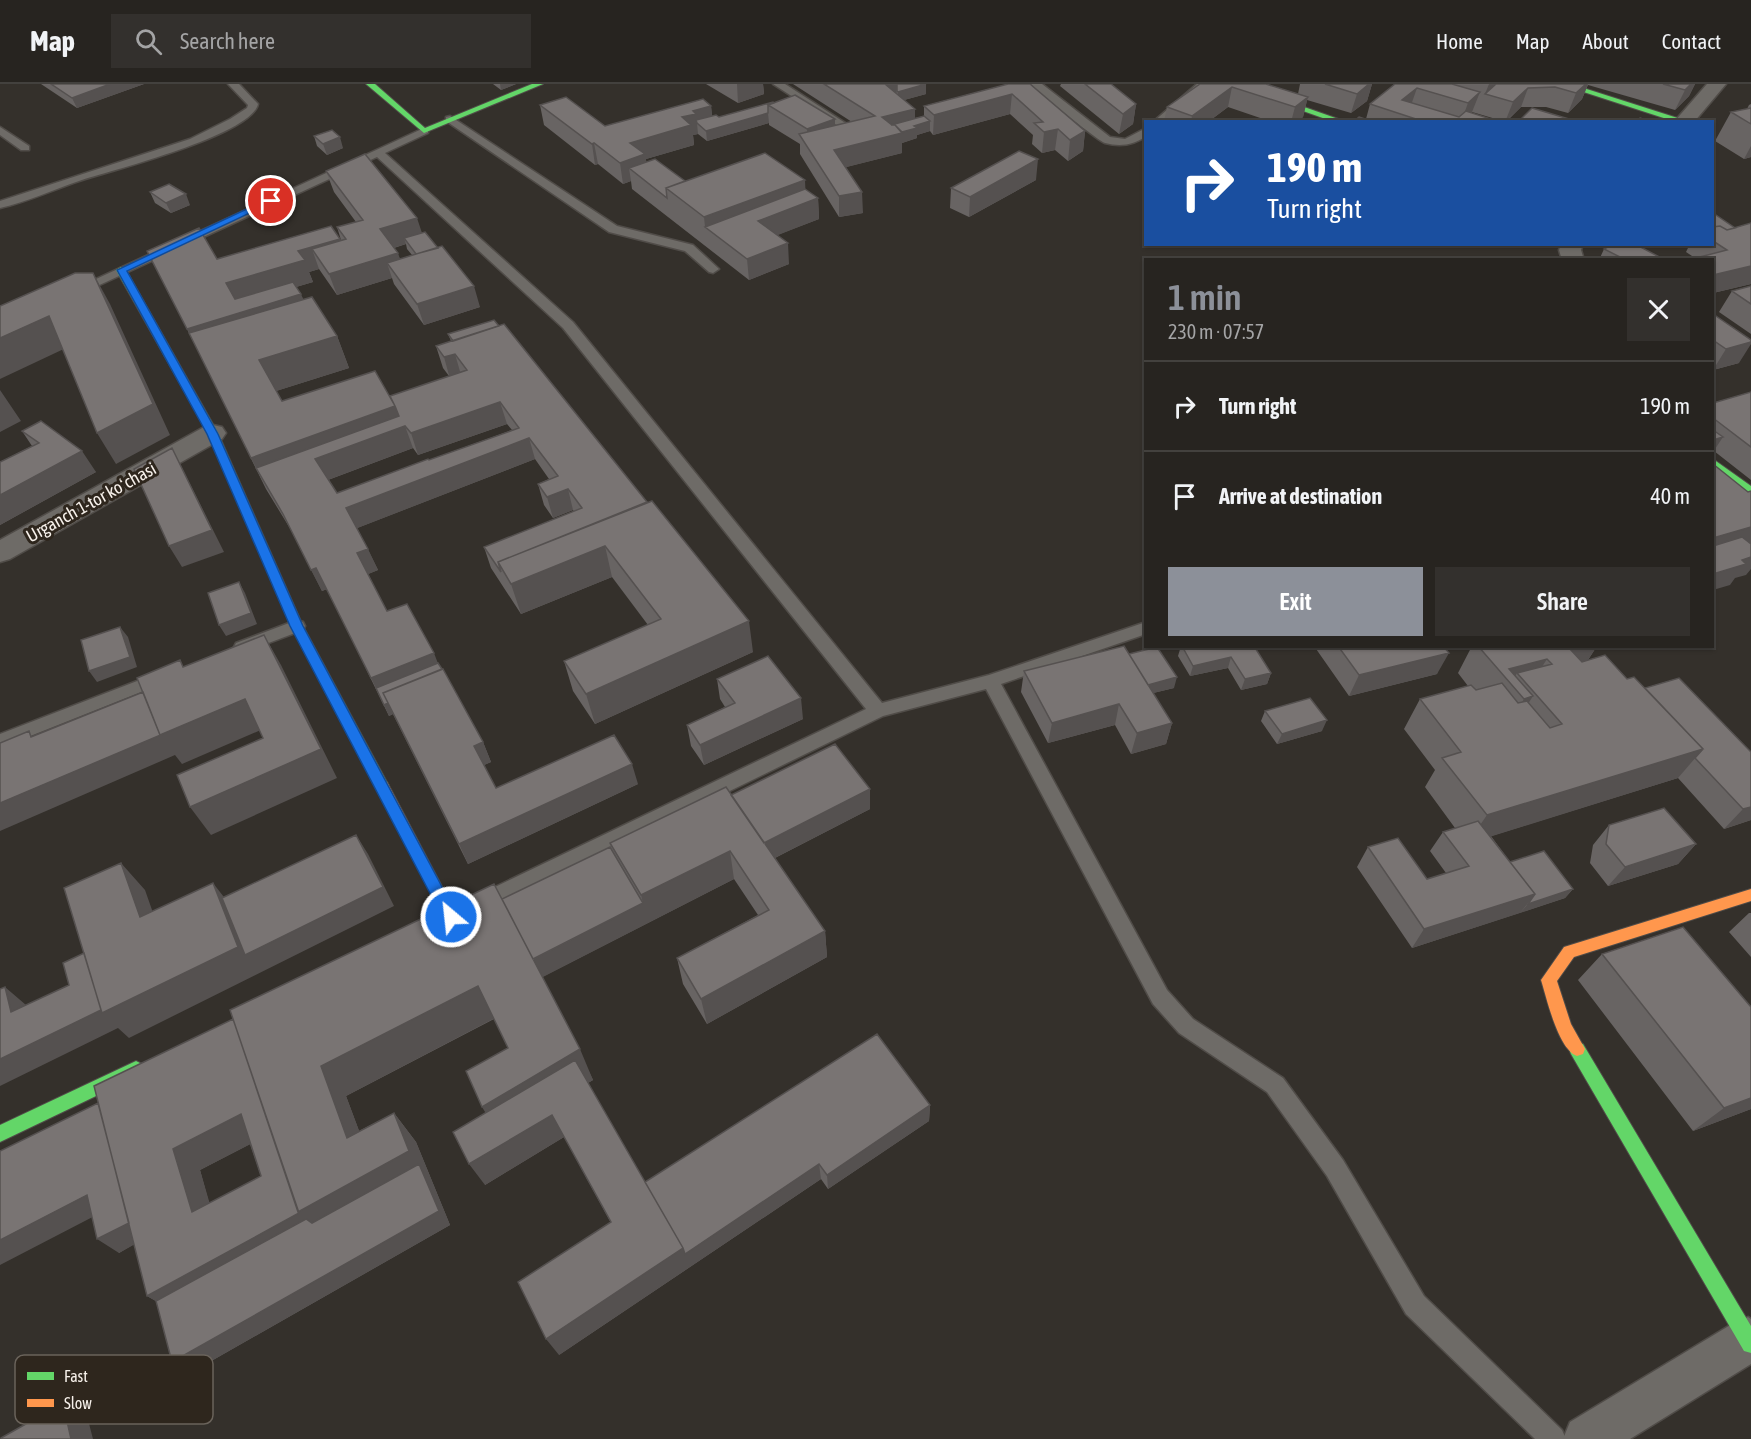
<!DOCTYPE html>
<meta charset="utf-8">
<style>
body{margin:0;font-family:"Asap Condensed",sans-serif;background:#33302d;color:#f1f3f6;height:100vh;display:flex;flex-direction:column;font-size:22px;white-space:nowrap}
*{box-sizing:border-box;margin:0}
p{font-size:20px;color:#a4a4a5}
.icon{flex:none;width:33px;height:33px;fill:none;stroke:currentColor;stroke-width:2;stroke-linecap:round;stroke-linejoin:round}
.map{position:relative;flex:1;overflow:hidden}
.side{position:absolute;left:1144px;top:174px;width:570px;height:390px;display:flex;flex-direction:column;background:#272420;border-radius:0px;box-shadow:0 2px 4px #0004,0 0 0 2px #43413e}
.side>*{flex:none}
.top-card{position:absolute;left:1144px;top:36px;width:570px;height:126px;border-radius:0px;box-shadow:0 2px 4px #0004,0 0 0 2px #43413e;background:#1a4fa0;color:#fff;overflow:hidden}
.pin{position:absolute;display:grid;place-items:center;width:51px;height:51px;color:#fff;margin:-26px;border:3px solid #fff;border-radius:50%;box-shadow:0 2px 6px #0007}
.me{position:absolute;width:66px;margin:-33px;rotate:332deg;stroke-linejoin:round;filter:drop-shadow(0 0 4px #0008)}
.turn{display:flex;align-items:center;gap:21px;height:126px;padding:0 24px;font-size:27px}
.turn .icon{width:78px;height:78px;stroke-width:2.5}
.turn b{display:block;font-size:42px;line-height:51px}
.round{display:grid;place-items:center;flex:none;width:63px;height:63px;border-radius:0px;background:#33302d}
.overview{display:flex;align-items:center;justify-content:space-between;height:102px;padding:0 24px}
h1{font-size:36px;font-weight:600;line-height:45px;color:#8c9099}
.cta{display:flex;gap:12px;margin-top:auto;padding:12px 24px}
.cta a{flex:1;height:69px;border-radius:0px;background:#8c9099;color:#fff;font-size:24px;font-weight:600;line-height:69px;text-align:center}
.cta a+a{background:#33302d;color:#f1f3f6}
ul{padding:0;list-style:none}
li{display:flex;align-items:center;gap:18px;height:90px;padding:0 24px;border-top:2px solid #43413e}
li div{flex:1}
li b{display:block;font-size:22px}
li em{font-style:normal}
header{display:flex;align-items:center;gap:36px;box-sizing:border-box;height:84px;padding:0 30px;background:#272420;border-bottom:2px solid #43413e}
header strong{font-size:28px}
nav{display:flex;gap:33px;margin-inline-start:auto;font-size:21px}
.search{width:420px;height:54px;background:#33302d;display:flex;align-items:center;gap:15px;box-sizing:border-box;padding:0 21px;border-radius:0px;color:#a4a4a5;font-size:22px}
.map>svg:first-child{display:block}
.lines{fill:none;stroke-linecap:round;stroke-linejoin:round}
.lane-casing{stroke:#504c48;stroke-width:3}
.street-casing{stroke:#504c48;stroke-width:3}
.fast-casing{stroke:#504c48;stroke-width:2}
.slow-casing{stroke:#504c48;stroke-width:2}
.lane{fill:#6e6b67;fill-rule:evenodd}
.street{fill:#6e6b67;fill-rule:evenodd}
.fast{fill:#63d668;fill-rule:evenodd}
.slow{fill:#ff974d;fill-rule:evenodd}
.wall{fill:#686463;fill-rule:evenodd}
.shaded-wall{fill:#555150}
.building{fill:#797473;stroke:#555150;stroke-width:1.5;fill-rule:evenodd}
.route{fill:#1a73e8;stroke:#114b97;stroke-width:1.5}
.labels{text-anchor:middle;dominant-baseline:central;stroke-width:6;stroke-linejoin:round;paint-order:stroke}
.street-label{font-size:18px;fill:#f7f1eb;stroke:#2e261d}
.key{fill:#2e261d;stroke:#6a635b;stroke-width:1.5}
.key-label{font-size:16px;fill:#f7f1eb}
</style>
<header>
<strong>Map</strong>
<div class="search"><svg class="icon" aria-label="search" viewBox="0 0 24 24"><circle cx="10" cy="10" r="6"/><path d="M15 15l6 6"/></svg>Search here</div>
<nav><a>Home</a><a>Map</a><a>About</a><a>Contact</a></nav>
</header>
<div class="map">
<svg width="1751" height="1355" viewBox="0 0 1751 1355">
<rect width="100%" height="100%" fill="#34302b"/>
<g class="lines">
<defs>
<path id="lane" d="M228,0H239L258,20C252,51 110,87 79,97C52,106 27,118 0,124V117L190,55L230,35L247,24L248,21Z
M773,0H785L850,42L845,45L841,44Z
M1031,0H1042L1110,53L1125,55L1146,44V52C1134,61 1120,63 1105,59C1097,56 1039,9 1031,0Z
M1197,0H1208L1165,38H1153Z
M450,32L617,142L693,161L719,185L713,189L709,188L685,167L609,148L446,37V33Z
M0,43L29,62V66H21L0,51Z
M424,44L428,45V49L385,69L573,238L882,619L989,591L1146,538V550L1001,600L1167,906L1193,935L1283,994L1343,1076L1424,1212L1562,1346L1566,1355H1535L1406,1230L1327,1092L1267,1008L1179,949L1153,920L986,605L883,632L484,827L477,829L470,827L467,821L470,815L866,625L563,244L377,73L80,210L76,211L70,207Z
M297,536L303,538L305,542L303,546L242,569L236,567L234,563L236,559Z
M163,587L169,589L172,593L169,597L0,664V650Z"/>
<path id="street" d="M1707,0H1726L1694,38H1674Z
M1561,160H1583L1581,166L1584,176H1562L1559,166Z
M213,341L222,343L226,349L222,355L10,475L0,478V456L204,343Z
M1748,1233L1751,1235V1280L1630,1355H1563L1570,1338L1732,1240Z"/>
<path id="fast" d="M366,0H375L425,44L532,0H543L424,49Z
M1227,0H1239L1347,38H1334Z
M1559,0H1571L1687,37L1676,38Z
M121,183L126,186L218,349L303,542L389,702L387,706H377L291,542L208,349L116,186Z
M1713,375L1751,402V412L1713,384Z
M1577,958L1583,960L1751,1242V1269L1744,1267L1571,970L1569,965L1571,960Z
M136,977L142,980L144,985L142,990L0,1058V1041Z"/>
<path id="slow" d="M382,697L387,698L458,833L456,838L421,855L416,853L414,848L416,843L442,830L375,702L377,698Z
M1751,805V817L1574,873L1557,897L1571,940L1585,965L1583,970L1577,972C1558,965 1547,915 1541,896L1564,863Z"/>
</defs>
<use href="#lane" class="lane-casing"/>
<use href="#street" class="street-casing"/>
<use href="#fast" class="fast-casing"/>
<use href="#slow" class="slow-casing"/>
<use href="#lane" class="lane"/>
<use href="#street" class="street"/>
<use href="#fast" class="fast"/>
<use href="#slow" class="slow"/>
</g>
<path class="wall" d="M41,0H144L77,24Z
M493,0H516L501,6Z
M706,0H763L764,10L738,19Z
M793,0H926V10L904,16L915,25V34L924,32V22L1008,0L1085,47L1083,67L1068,77L1055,66L1042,69L1032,60L1033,51L1010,30L933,51L930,47L917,51V54L902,59V69L846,83L863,129L839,133L800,70V60L769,41V39L707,57L698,50L693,51L694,61L646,75V78L685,97L805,105L818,114L819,135L777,151L789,180L749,196L632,105L631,97L623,100L598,80L595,81L544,41L540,21L605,42L711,22L712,32L719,33L773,18L835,41L852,38Z
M1061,0H1111L1136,20L1133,40L1119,50L1060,2Z
M1200,0L1298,10L1300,0H1372L1367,17L1351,29L1307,16L1303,33L1297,38H1272L1228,23L1208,38H1164L1167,23Z
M1395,0H1695L1689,12L1675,26L1588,1L1582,15L1568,29L1546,23H1521L1506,38L1472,28V29L1500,38H1353L1366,35L1370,20Z
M1751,20V73L1744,75L1715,57L1731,28L1747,25L1749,21Z
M314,52L343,64L327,71L317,62Z
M326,87L422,149L480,223L424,241L394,200L392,194L337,211L319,185L309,188L313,198L296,203L303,215L337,252L349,284L276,307L282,317L390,312L449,292L443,284L436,262L451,257L448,250L753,568L595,640L573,607L564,577L648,541L612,493L521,530L491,484L484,463L574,428L573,426L553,434L544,421L538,400L549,395L535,375L357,444L378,486L368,490L387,527L438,579L483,658L491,678L484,681L496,704L638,700L468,780L393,630L389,632L327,505L322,507L294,451L266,405L189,249L147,167L217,175L341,156L337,143L356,138L334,108ZM406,160L407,165L412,171L400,175L394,164ZM507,340L512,346L337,409L328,396L413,364L418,371Z
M1036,96L969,133L950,124L951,104Z
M150,108L190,121L171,129L155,119Z
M1713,129L1735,144L1751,200L1713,209V176L1695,174L1686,168L1690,160H1713Z
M1604,165L1665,176H1599Z
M1751,202V250L1719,228L1732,207Z
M1713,230L1739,279L1713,286Z
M1751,308V396L1714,367L1713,368V319Z
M22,347L96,388L0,441V378L32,362Z
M1181,562H1254L1271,589L1267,600L1241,606L1228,584L1190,592L1178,572Z
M1314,562H1443L1437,590L1349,612Z
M1472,562H1597L1588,576L1645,604L1679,594L1751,736L1724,745L1678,694L1491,752L1510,778L1573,805L1565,814L1412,864L1357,783L1368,763L1427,795L1446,789L1430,767L1443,748L1455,744L1425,703L1435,686L1404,645L1420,615L1468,602L1458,589Z
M1129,570L1174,604L1153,609L1172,639L1166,660L1131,670L1115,641L1048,659L1021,608L1024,587Z
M717,595L803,635L704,681L691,662L687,641L725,623L720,615Z
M1265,627L1322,647L1277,660L1261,637Z
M870,705V725L775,774L825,847L827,873L707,940L683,900L677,874L758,831L734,795L542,893L593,996L588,999L645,1098L930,1021L929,1037L828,1105L821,1095L559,1271L611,1139L564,1053L485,1101V1029L508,964L494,935L346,1012L359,1047L394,1029L416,1058L450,1141L192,1288L172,1278L156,1217L147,1212L134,1160L119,1169L98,1019L502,815L612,767L610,759L731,711ZM250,1060L261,1092L209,1119L200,1086Z
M1609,741L1696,760L1678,780L1608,802L1590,779L1593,761Z
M1749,829H1751V873L1729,848Z
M1602,870L1751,923V1025L1693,1047L1578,896Z"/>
<path class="shaded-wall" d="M110,0H144L77,24L72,14Z
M500,0H516L501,6Z
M737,0H763L764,10L738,19Z
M885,0H897L896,17Z
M926,0V10L897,18L898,8Z
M1369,0H1372L1367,17L1351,29L1357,10Z
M1489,0H1510L1485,10Z
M1586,0H1588L1582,15L1568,29L1576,9Z
M1691,0H1695L1689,12L1675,26L1685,6Z
M1232,3L1228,23L1208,38H1191L1192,32Z
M1417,4L1410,24L1402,16Z
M1528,4L1521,23L1505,38L1513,18Z
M1480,8L1472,28L1461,38L1468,19Z
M1012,10L1010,30L933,51L934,31Z
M1308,13L1303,33L1297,38H1291L1295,23Z
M1136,20L1133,40L1119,50L1123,30Z
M711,22L713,42L697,39L698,50L693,51L694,61L646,75L648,91L629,84L631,97L623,100L620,79L630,59L682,33L693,27Z
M915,25V41L930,37V47L917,51V54L902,59V69L835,86L834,66L894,50L882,33Z
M768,29L769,39L707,57L706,47Z
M835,35V56L808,64L807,45Z
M1058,45L1055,66L1042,69L1044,48Z
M1085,47L1083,67L1068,77L1070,56Z
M340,53L343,64L327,71L323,60Z
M594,59L598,80L595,81L592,60Z
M1751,62V73L1744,75Z
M1038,75L1036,96L969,133L970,113Z
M805,96L806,119L818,114L819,135L760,158L705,143L704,133Z
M862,108L863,129L839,133V112Z
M186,110L190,121L171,129L166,119Z
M417,134L424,155L404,154L406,160L386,166L380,145Z
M340,155L347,176L312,165L319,185L309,188L313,198L236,221L226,199L298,167Z
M788,159L789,180L749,196L747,175Z
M398,169L405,190L387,179L392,194L337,211L329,190Z
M1751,182V200L1713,209V191Z
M93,189L110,220L170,351L116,380L97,349Z
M474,202L480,223L424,241L417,220Z
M301,210L310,231L198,266L187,245Z
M49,232L68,263L0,295V254Z
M337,252L349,284L273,308L259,276Z
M1751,258V260L1739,279L1713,286L1726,265Z
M455,270L461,291L450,295L444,273Z
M0,306L21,337L0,348Z
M500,318L507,340L418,371L411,349Z
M395,322L405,342L413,364L325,397L256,384L251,374Z
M1723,353L1713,368V356Z
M529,354L535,375L355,445L346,424Z
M172,364L224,468L182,483L169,462Z
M82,367L96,388L0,441V411Z
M568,405L573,426L553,434L547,413Z
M1751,443V467L1713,479V454Z
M605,462L612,493L521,530L511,500Z
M368,465L378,486L366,491L357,469Z
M1751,473V485L1746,491L1735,494L1730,501L1713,506V490L1742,476Z
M316,484L327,505L322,507L311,486Z
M239,498L245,509L257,540L226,552L219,541Z
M749,537L753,568L595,640L586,610Z
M120,543L128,553L137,583L97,598L89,587Z
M264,551L281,581L337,694L211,751L190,723L321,665Z
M1573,562H1597L1582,585L1569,564Z
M434,569L442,590L381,615L371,594Z
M1449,569L1437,590L1349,612L1359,591Z
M1231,573L1228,584L1190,592L1193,582Z
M1547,575L1529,603L1517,589L1511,600L1509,585Z
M1271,589L1267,600L1241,606L1245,595Z
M1177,593L1174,604L1137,613L1140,603Z
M1533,612L1514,642L1505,645L1524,615Z
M801,614L803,635L704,681L700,661Z
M245,615L263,645L182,680L175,671L0,747V719Z
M388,619L393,630L389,632L384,621Z
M1119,620L1115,641L1048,659L1052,639Z
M1327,636L1322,647L1277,660L1282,650Z
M1172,639L1166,660L1131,670L1137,649Z
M483,658L491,678L482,682L474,662Z
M1703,665L1678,694L1467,760L1487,731Z
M632,680L638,700L468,780L459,760Z
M870,705V725L763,780L760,761Z
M1751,723V736L1724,745L1743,725Z
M356,751L368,770L394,822L129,954L118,944L0,1002V975L213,799L234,826Z
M1696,760L1678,780L1608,802L1625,783Z
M730,767L734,795L541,894L532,876L643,819L641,811Z
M121,779L145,806L164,860L140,833Z
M1573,805L1565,814L1520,829L1528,820Z
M1535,810L1520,829L1412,864L1424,845Z
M825,847L827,873L707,940L701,915Z
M478,902L495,934L346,1012L372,1081L347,1054L321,982Z
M5,903L26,921L32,945L11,928Z
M580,965L593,996L500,1052L482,1023Z
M1751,1014V1025L1693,1047L1724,1024Z
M930,1021L929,1037L828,1105L827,1091Z
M394,1029L416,1058L450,1141L192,1288L172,1278L176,1229L147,1212L314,1119Z
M241,1030L264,1053L200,1086L218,1148L192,1128L173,1065Z
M552,1031L564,1053L485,1101L469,1080Z
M819,1080L821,1095L559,1271L546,1255L683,1164Z
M87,1111L108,1125L0,1181V1156Z
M135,1136L155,1149L119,1169L97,1155Z
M63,1319L86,1328L93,1355H71Z"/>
<path class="building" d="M51,0H110L72,14Z
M824,0H886H885L915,25L882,33L892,41H895L902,49L834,66L862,108L839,112L799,50L875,32Z
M897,0H926L898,8L897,7Z
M1008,0H1030L1085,47L1070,56L1058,45L1044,48L1034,39L1043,38L1012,10L934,31L924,22Z
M1085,0H1111L1136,20L1123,30Z
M1200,0H1266L1308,13L1295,23L1232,3L1192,32L1167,23Z
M1325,0H1369L1357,10Z
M1395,0H1452L1480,8L1468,19L1417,4L1402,16L1459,33L1466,27L1500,38H1425L1370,20Z
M1496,0H1586L1576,9L1555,3L1528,4L1513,18L1485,10Z
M1663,0H1691L1685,6Z
M795,11L835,35L807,45L768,21Z
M566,13L605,42L703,15L711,22L693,27L696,30L682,33L691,41L630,59L645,70L620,79L594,59L592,60L540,21Z
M773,18L774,19L768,21V29L706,47L697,39L696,36L716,31L719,33Z
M1532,24L1579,38H1518Z
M1751,24V40L1731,28Z
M924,32L930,37L914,42L917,44L902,48L895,41H891Z
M1359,33L1374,38H1353Z
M1640,34L1651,38H1636Z
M332,46L340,53L323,60L314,52Z
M1019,67L1038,75L970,113L951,104Z
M765,69L805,96L704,133L666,104Z
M365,70L417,134L380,145L398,169L329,190L312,165L346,155L337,143L363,136L326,87Z
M655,75L685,97L666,104L667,114L629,84Z
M169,100L186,110L166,119L150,108Z
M805,105L818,114L758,137L788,159L747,175L705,143Z
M1713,129L1735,144L1727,146L1720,142L1713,143Z
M1751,139V182L1713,191V176H1688L1727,166L1713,157V143L1720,142L1727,146Z
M331,142L340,155L298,167L305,176L226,199L235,215L293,198L301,210L187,245L147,167L199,144L217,175Z
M425,148L438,164L416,170L404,154Z
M1613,160H1635L1665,176H1626L1604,165Z
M442,162L474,202L417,220L387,179Z
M75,189H93L153,320L97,349L49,232L0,254V222Z
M1751,202V220L1732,207Z
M312,213L337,252L259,276L282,317L375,287L395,322L251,374L189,249Z
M1713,230L1751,256V258L1726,265L1713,256Z
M494,236L499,242L453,257L448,250Z
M504,240L647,418L498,478L501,488L484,463L582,424L568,405L547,413L538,400L558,392L529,354L346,424L368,465L357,469L387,527L407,520L434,569L371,594L316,484L311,486L283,430L256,384L399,332L395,322L390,312L467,286L455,270L444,273L436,262ZM500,318L519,344L429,376L428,375L337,409L315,375L405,342L411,349Z
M1751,308V363L1713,334V319Z
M41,337L82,367L0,411V378L39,359L22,347Z
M1713,346L1723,353L1713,356Z
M172,364L212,446L169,462L134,385Z
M1713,380L1748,408L1751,407V443L1713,454Z
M652,417L749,537L586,610L564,577L661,535L605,462L511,500L498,478Z
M1742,453L1751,460V473L1742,476L1746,480L1713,490V462Z
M239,498L251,529L219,541L208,509Z
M120,543L130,573L89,587L81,556Z
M264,551L321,665L190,723L177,691L263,654L245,615L160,651L137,594L180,576L183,583Z
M1124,562L1172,639L1137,649L1119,620L1052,639L1024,587Z
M1182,562H1254L1271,589L1245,595L1231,573L1193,582Z
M1338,562H1443L1449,569L1359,591Z
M1478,562H1573L1569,564L1582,578L1605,571L1627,595L1634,593L1703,665L1487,731L1442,674L1461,668L1420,615L1471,601L1476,606L1502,599L1518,619L1527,617L1550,644L1562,640L1517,589L1552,580L1547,575L1509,585L1533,612L1524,615Z
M1157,563L1177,593L1148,601L1129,570Z
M768,572L801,614L700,661L687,641L735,619L717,595Z
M438,579L442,585L383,609L388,619L384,621L376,604Z
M443,585L483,658L474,662L496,704L614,651L632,680L459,760L383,609Z
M1679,594L1751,668V723L1743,725L1695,674L1703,665L1645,604Z
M143,608L160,651L163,650L0,719V659L29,647L31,653Z
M1310,614L1327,636L1282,650L1265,627Z
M835,660L870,705L764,759L731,711Z
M726,703L825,847L701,915L677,874L769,826L730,767L641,811L610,759Z
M1664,724L1696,760L1625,783L1606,760L1609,741Z
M1478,737L1535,810L1424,845L1368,763L1398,754L1427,795L1469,782L1443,748Z
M356,751L383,803L245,871L222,814Z
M610,763L643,819L533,875L502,815Z
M1544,767L1573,805L1528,820L1535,810L1510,778Z
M121,779L140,833L213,799L238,863L102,929L64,804Z
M494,800L580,965L482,1023L466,987L508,964L478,902L321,982L347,1054L394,1029L409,1067L298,1128L230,926Z
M1683,843L1751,923V1014L1724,1024L1602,870Z
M84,869L101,926L0,975V905L5,903L11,928L69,901L63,879Z
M233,935L299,1129L147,1212L94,1002ZM241,1030L261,1092L192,1128L173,1065Z
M877,950L930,1021L827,1091L819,1080L685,1170L683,1164L645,1098Z
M575,976L683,1164L546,1255L518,1198L611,1138L552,1031L469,1080L453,1048Z
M98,1019L129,1139L97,1155L87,1111L0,1156V1067Z
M419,1080L439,1127L172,1278L156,1217L306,1135L312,1139Z
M63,1319L71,1355H1V1354Z"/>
<path class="route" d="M268,115L275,117L127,187L218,350L303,542L456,829L458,833L456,838L451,840L445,838L290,542L207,350L117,186Z"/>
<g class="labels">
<g class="street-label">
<text transform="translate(91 418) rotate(-29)">Urganch 1-tor koʻchasi</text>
</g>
</g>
<rect x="15" y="1271" width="198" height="69" rx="9" class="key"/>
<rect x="27" y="1288" width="27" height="8" fill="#63d668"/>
<rect x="27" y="1315" width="27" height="8" fill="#ff974d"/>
<g class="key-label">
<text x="64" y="1298">Fast</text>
<text x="64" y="1325">Slow</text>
</g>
</svg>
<div class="pin" style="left:271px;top:117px;background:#d93025"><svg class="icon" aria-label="arrive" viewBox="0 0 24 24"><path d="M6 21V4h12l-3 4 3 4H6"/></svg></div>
<svg class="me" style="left:451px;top:833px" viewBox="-20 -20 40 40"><circle r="17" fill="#1a73e8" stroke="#fff" stroke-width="3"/><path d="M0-11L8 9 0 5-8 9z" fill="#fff"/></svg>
<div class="top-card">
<div class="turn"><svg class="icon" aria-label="right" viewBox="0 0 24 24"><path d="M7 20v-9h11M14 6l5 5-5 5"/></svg><div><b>190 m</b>Turn right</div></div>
</div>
<section class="side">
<div class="overview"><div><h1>1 min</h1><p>230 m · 07:57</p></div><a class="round"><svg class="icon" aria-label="close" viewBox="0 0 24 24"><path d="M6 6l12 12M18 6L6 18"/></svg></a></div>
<ul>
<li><svg class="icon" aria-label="right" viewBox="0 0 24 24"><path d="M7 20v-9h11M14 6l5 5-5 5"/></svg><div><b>Turn right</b></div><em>190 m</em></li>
<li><svg class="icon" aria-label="arrive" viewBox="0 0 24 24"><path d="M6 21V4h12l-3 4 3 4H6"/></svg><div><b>Arrive at destination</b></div><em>40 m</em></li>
</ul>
<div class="cta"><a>Exit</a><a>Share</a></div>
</section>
</div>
